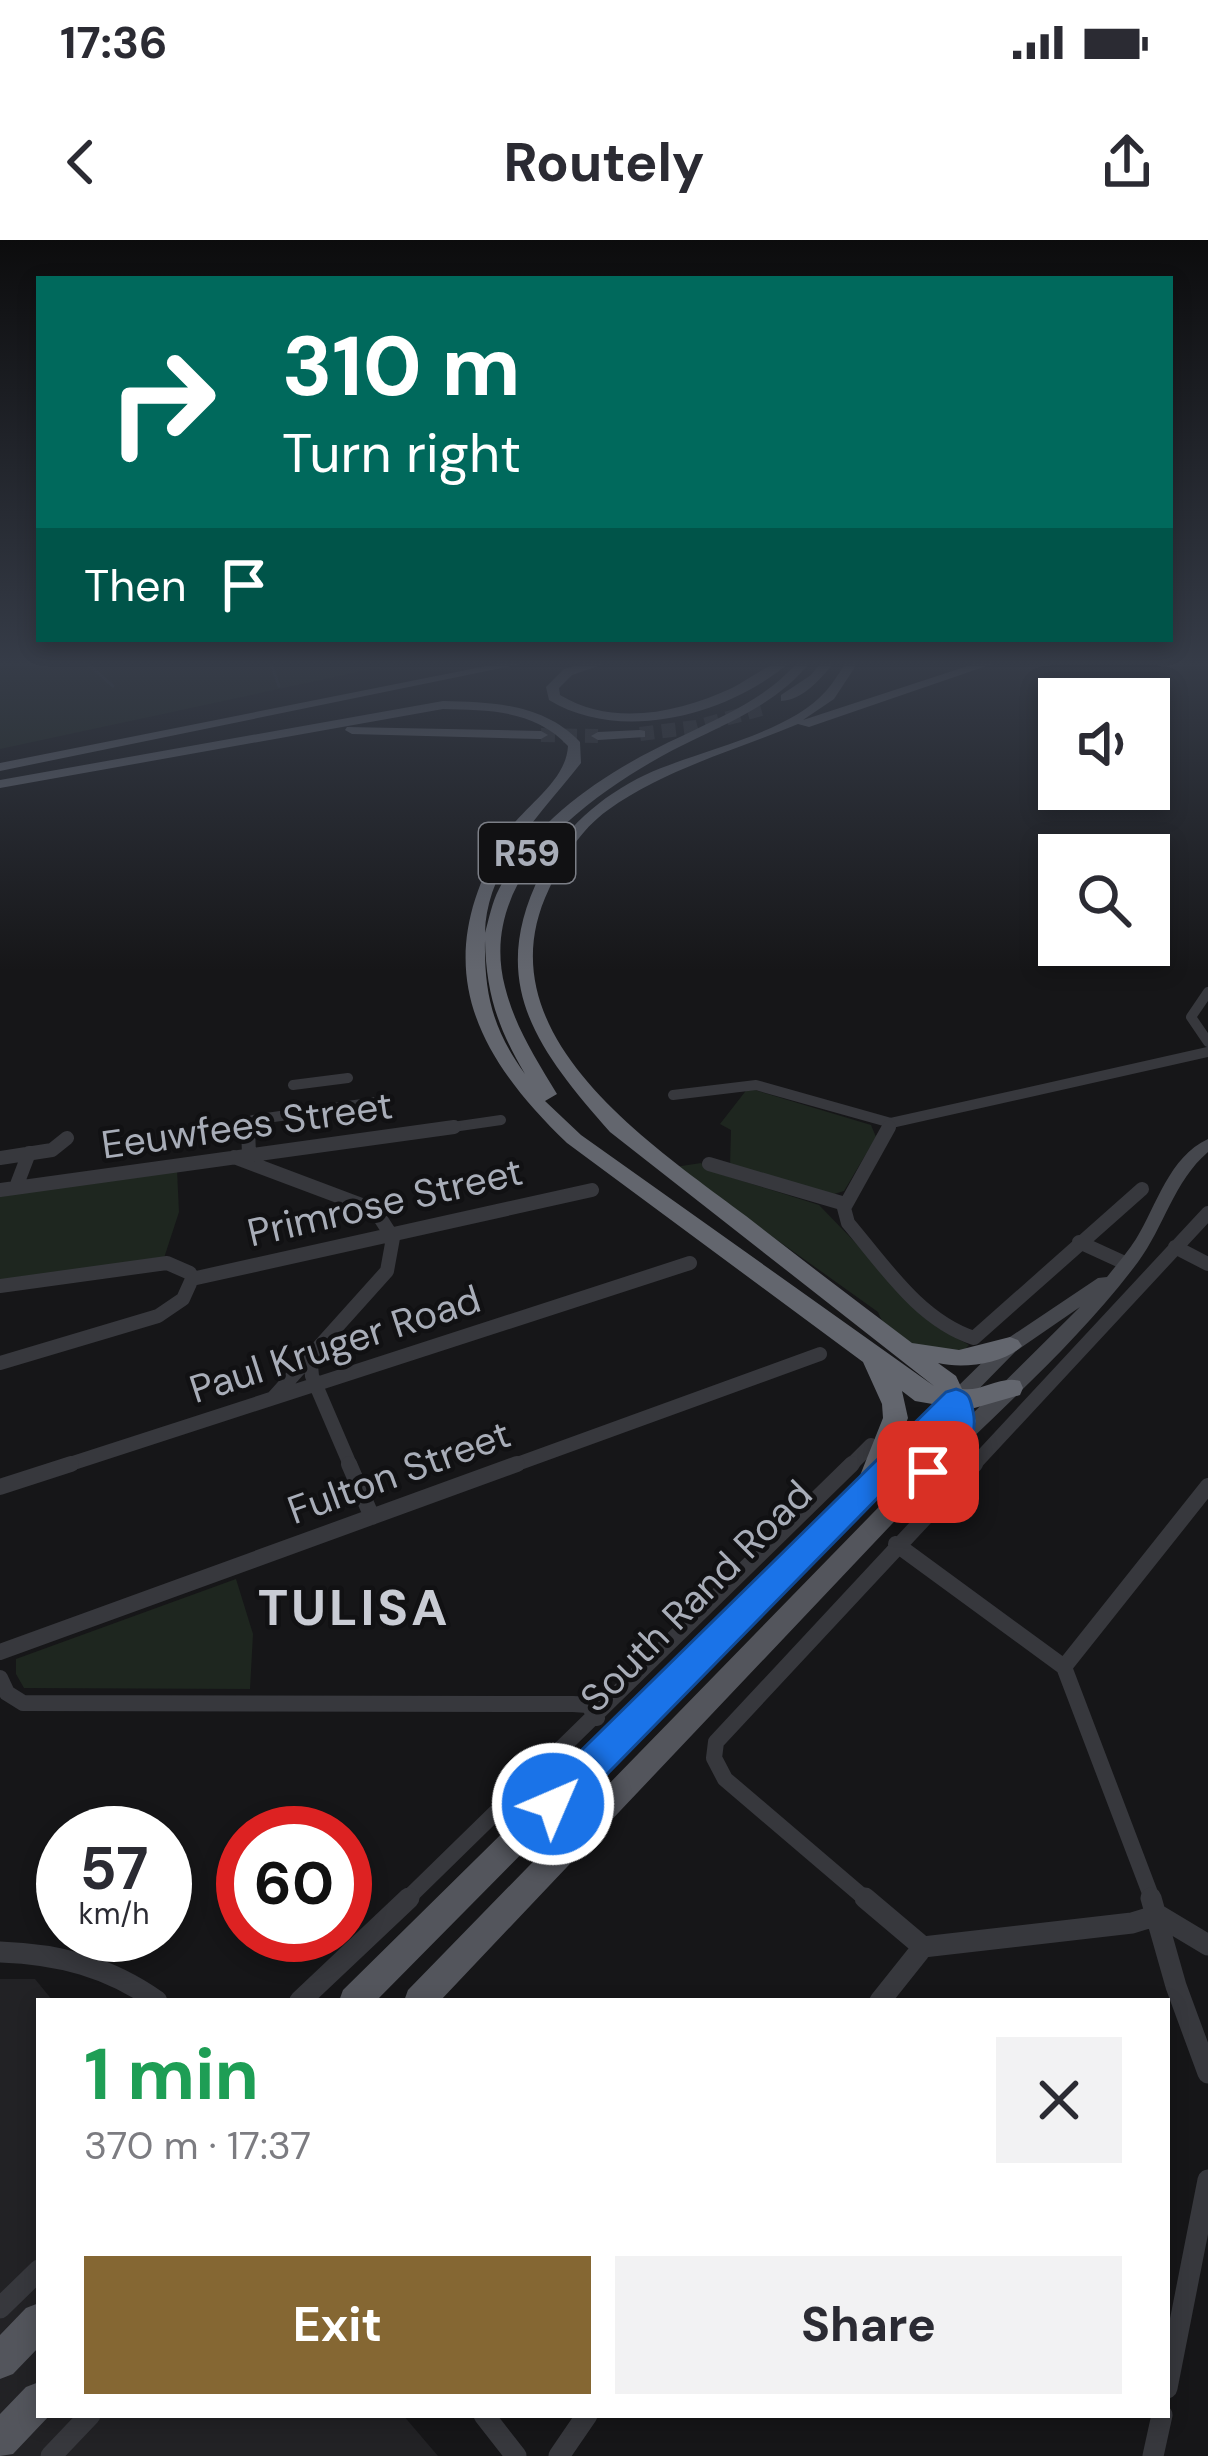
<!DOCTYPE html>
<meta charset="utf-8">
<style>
body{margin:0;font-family:"DM Sans",sans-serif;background:#f2f2f3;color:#2b2b33;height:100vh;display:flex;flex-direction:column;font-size:45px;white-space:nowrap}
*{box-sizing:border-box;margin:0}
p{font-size:39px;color:#7c7c81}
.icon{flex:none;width:66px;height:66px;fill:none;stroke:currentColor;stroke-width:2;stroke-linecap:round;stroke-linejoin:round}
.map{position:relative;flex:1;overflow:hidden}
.side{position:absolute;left:36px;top:1758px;width:1134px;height:420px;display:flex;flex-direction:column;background:#fff;border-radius:0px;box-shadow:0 6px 18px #0003}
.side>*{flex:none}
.hud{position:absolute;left:36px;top:36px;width:1137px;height:366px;border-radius:0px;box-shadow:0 6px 18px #0003;background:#00695c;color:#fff;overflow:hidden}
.buttons{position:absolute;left:1038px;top:438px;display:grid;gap:24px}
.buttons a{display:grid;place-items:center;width:132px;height:132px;border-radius:0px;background:#fff;box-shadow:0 6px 18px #0003;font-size:60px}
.speed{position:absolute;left:36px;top:1566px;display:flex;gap:24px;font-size:60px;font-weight:700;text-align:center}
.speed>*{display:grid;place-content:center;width:156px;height:156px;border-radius:50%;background:#fff;box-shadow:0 6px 18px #0003;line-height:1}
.speed small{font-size:30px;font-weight:400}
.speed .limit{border:18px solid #d22;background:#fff;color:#111}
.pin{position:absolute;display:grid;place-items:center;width:102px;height:102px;color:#fff;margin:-51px;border-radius:24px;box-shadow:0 6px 18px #0006}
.me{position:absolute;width:132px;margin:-66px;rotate:45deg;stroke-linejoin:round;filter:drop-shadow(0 0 9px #0008)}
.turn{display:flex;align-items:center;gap:42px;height:252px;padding:0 48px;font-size:54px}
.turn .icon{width:156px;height:156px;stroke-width:2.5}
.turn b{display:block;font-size:84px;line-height:102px}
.then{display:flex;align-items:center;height:114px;padding:0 48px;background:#0003;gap:24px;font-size:45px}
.round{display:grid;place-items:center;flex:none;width:126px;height:126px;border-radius:0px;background:#f2f2f3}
.overview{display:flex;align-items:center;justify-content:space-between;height:204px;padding:0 48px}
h1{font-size:72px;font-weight:700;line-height:90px;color:#1e9e55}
.primary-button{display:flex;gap:24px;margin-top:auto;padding:24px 48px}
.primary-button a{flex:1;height:138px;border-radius:0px;background:#856733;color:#fff;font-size:48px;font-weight:700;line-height:138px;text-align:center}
.primary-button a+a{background:#f2f2f3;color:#2b2b33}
.status{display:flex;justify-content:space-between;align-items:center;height:84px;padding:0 60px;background:#fff;direction:ltr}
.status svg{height:33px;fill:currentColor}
header{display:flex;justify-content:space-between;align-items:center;height:156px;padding:0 48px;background:#fff;font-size:54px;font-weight:700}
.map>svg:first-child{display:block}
.built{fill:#222225}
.green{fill:#1e261f}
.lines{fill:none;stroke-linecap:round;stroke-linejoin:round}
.stream{stroke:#2c353c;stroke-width:3}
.highway-tunnel{stroke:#333438;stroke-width:14;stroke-dasharray:14 8;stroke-linecap:butt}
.street-far3{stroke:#37383d;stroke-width:10}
.street-far2{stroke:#37383d;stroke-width:14}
.street-far1{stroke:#37383d;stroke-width:16}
.street{stroke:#37383d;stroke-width:21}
.secondary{fill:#45474d;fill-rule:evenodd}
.primary{fill:#53555c;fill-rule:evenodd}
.highway{fill:#63666e;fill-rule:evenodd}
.route{fill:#1a73e8;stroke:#114b97;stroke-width:3}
.labels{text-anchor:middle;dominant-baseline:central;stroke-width:9;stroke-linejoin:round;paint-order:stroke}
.shield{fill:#111113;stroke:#7b7e86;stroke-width:3}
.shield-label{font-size:36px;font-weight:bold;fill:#a8adb8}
.street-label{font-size:39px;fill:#a8adb8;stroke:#111113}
.district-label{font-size:51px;font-weight:bold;letter-spacing:3px;fill:#c9ccd4;stroke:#111113}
</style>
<div class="status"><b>17:36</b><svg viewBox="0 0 49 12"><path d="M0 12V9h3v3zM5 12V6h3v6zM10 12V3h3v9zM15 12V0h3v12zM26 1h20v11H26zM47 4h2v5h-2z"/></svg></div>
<header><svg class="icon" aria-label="back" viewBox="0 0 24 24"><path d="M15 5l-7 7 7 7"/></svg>Routely<svg class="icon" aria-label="share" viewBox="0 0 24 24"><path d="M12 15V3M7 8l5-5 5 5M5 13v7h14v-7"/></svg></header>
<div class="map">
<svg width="1208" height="2216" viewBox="0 0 1208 2216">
<rect width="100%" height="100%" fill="#161618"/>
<path class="built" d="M0,1739H35L53,1761H39V2175H403L438,2216H0Z"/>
<path class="green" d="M0,421H409L0,509Z
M748,848L871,885L876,897L844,951L831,955L730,927L731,890L720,884Z
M701,923L714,932L819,965L937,1087L969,1105L958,1117C929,1110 887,1100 878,1072L675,927Z
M177,930L179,972L164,1018L0,1042V956Z
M236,1339L253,1394L250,1449L24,1448L16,1434V1419Z"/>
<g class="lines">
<path class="stream" d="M61,421L89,425L113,446
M270,421L279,446
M0,422L22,421"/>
<path class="highway-tunnel" d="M640,494L696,487L765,468
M541,495L598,496"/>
<path class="street-far3" d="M1208,752L1191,777L1208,802
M293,845L348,838
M673,855L756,845L891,883
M248,890L253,880L389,860
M432,890L501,880
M887,890L891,883L1208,812"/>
<path class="street-far2" d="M248,887L249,915
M889,887L844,968L848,983C884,1025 919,1080 974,1098L1142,949
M234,917L375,970L393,998L387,1031L273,1158
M0,918L52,910L67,898
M709,924L845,964
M16,947L29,913
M0,950L454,887
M1079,1002L1127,1024
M1175,1007L1208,1024
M192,1039L592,950
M0,1046L167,1023L190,1033L192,1039
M310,1115L312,1136L351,1227
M0,1123L158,1076L183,1059L192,1039
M61,1227L690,1023
M509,1227L820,1114
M849,1227L871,1205
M972,1227L1208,973"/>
<path class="street-far1" d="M349,1224L372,1277
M0,1247L71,1224
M896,1304L1064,1427L1153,1661
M0,1412L517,1224
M1064,1427L1208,1246
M0,1438L7,1453L23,1463L573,1464L588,1465L597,1478
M405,1661L852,1224
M868,1661L725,1539L714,1518L716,1502L975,1224"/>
<path class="street" d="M865,1658L923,1707
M1151,1658L1176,1746L1208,1833
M923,1707L1132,1683L1158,1675L1208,1705
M0,1712C59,1714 109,1727 157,1761
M300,1761L409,1658
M880,1761L923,1707
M0,2068L39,2030
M1167,2148L1208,1940
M484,2175L516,2216
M51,2216L90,2175
M559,2216L587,2175
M1153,2216L1162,2175"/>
<path class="secondary" d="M1208,899V912C1174,941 1164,987 1138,1022C1088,1089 1025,1147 965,1205H951L948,1200L951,1195L1080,1067L1016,1111L963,1165H949L947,1160L949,1155L1004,1101L1098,1038L1107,1037C1117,1024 1128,1012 1136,999C1157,965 1169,917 1208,899Z"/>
<path class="primary" d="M956,1152L964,1154L967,1160L964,1166L376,1761H339L343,1750L948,1154Z
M955,1194L963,1197L966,1203L963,1209L440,1761H404L408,1750L947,1197Z
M39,2063V2107L13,2134L0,2139V2095L26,2068Z
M39,2142V2175H50L13,2214L0,2216V2174L26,2147Z"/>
<path class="highway" d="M511,421H536L0,531V523Z
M593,421H613L572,435L559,448L560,455C613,487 678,473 732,448C752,438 769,421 791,421C730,475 621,504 549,460L546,447L564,429Z
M798,421H811C775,467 723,484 673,510C589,555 476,635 505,747C515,787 536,819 557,854L545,861L581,895L934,1146L610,892C537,809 486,743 541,633C562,590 601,556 645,535C698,510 787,495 826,451C834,442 840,431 847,421H859L834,459L803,480L983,421H1001L809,487L798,484C734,511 665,529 608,570C580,590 563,619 549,649C480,793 649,903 746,976C801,1019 856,1061 912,1103L959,1110L1010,1097L1018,1100L1022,1106C1004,1124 963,1129 938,1123L956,1136L962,1149C982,1152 1001,1135 1020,1141L1023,1148L1020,1155L971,1169L976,1181L964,1210H946L942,1203L950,1181L944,1166L915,1161L902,1151L908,1178L879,1250L870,1254L861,1250L857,1243L883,1178L882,1164L863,1122L567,903C469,809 429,719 506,594C525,565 566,542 568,506C535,470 489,470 443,469L0,548V540L443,461C493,462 544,464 580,502L581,523C542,573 486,626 485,693C489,679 492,662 499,649C534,577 612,528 682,496C724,475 768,458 798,421ZM485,700C486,754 498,788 525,834C493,790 484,754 485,700Z
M822,421H835C822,438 803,460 781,461V455L811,435Z
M347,487L541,491L548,495L541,499L352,494L345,490Z
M640,490L645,491V497L598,500L591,496L598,492Z"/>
</g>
<linearGradient id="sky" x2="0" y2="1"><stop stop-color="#0c0c0d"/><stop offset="0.58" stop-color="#363c48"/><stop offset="1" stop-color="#363c48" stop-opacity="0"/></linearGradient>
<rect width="1208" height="731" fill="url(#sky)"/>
<path class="route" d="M956,1149C970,1153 970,1158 973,1171C980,1202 958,1219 938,1240H917L913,1232L948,1186L566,1576L553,1581L540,1576L535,1564L540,1551L946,1152Z"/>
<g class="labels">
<rect class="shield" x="479" y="583" width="96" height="60" rx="9"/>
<g class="shield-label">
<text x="527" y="613">R59</text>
</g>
<g class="street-label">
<text transform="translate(247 885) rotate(-8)">Eeuwfees Street</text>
<text transform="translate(385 962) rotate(-13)">Primrose Street</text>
<text transform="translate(335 1104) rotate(-18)">Paul Kruger Road</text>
<text transform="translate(399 1232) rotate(-20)">Fulton Street</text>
<text transform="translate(696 1356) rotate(-45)">South Rand Road</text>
</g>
<g class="district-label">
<text x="354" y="1367">TULISA</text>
</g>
</g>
</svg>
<div class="buttons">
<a><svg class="icon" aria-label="sound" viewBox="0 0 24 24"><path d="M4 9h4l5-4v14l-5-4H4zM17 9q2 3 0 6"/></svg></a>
<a><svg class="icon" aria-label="search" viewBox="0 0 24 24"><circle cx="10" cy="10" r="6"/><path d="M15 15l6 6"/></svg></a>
</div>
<div class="speed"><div>57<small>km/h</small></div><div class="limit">60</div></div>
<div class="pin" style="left:928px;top:1232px;background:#d93025"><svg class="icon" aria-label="arrive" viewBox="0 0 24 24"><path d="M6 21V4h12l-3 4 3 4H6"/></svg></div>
<svg class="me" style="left:553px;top:1564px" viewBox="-20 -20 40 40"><circle r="17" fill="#1a73e8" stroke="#fff" stroke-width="3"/><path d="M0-11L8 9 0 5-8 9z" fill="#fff"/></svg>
<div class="hud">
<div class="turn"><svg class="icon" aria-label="right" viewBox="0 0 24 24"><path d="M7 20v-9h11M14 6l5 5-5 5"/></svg><div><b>310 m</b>Turn right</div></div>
<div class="then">Then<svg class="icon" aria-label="arrive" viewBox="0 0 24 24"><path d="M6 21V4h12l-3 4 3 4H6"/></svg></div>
</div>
<section class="side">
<div class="overview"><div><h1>1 min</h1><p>370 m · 17:37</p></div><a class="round"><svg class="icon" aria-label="close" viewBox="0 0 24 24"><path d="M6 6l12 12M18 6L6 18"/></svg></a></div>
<div class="primary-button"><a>Exit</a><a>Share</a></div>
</section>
</div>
